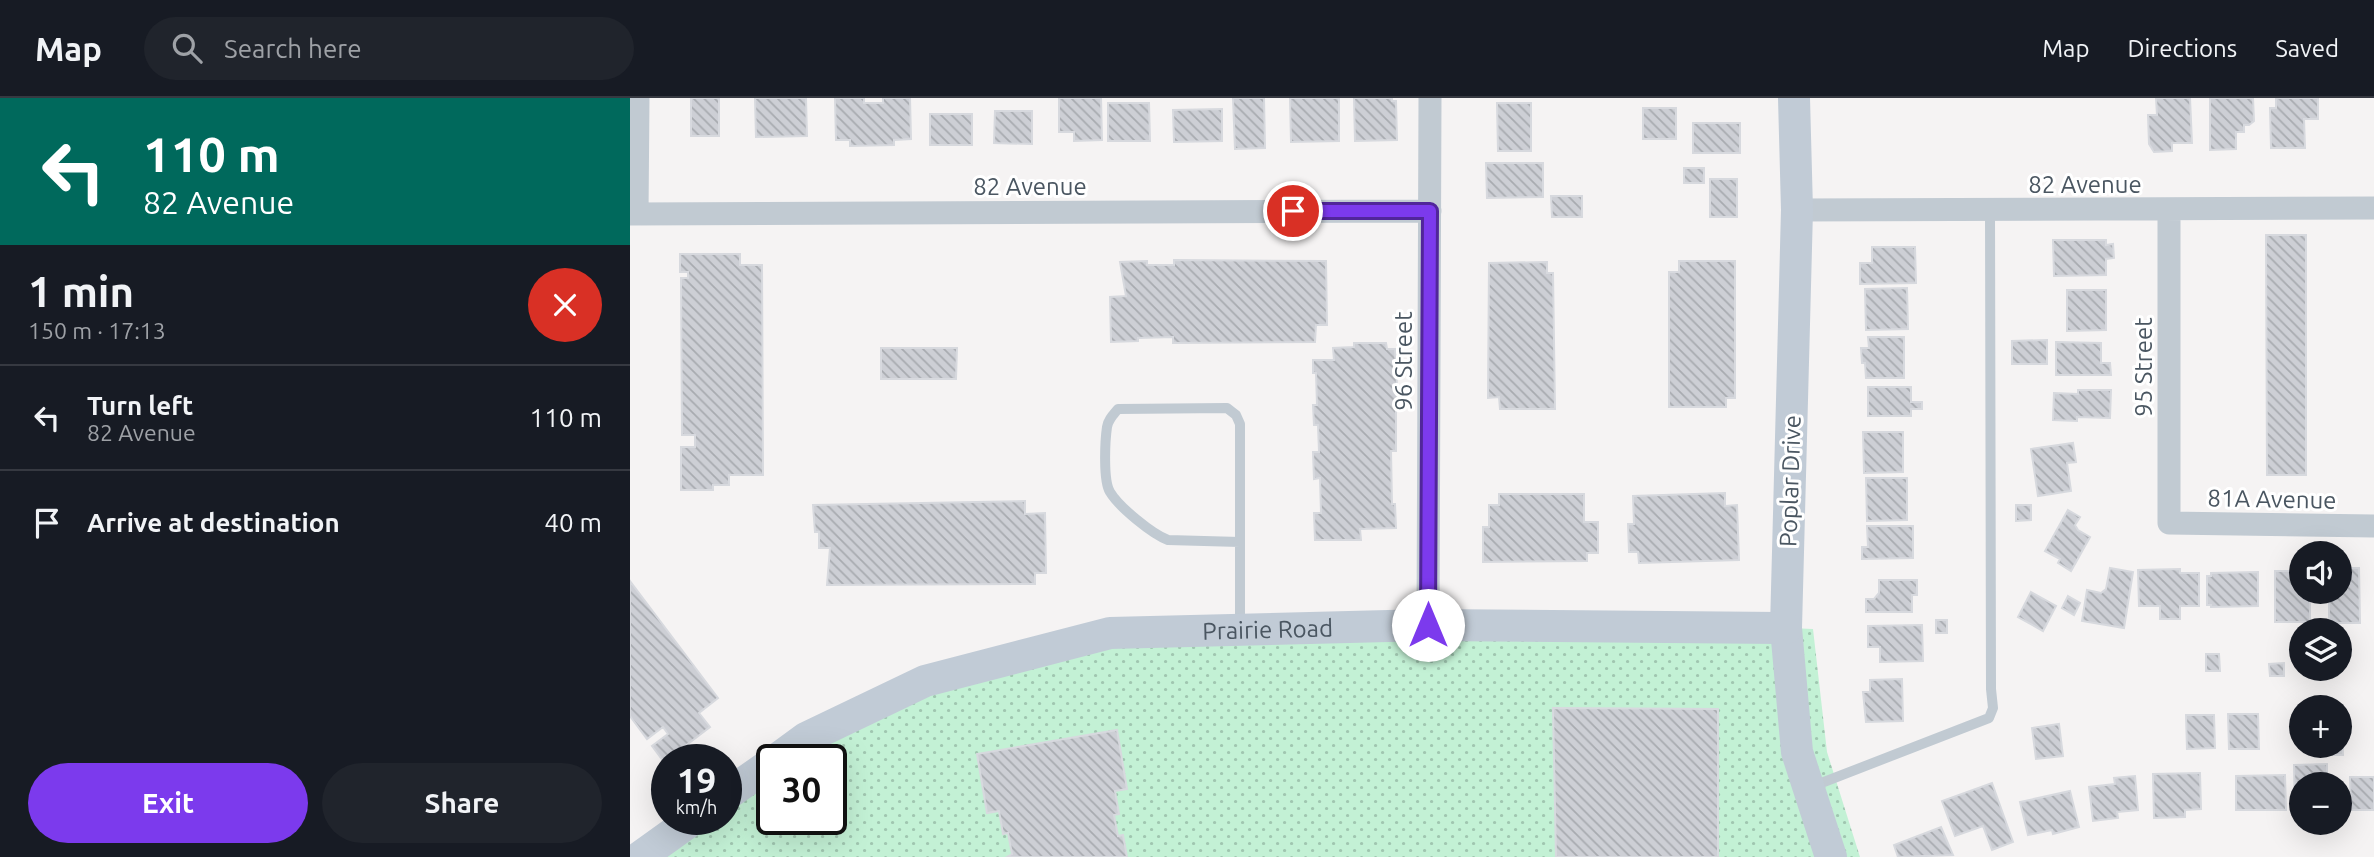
<!DOCTYPE html>
<meta charset="utf-8">
<style>
body{margin:0;font-family:Ubuntu,sans-serif;background:#20242c;color:#f1f3f6;height:100vh;display:flex;flex-direction:column;font-size:26px;white-space:nowrap}
*{box-sizing:border-box;margin:0}
p{font-size:23px;color:#9ea1a6}
.icon{flex:none;width:38px;height:38px;fill:none;stroke:currentColor;stroke-width:2;stroke-linecap:round;stroke-linejoin:round}
.map{position:relative;flex:1;overflow:hidden}
.side{display:flex;flex-direction:column;background:#171b24;width:630px}
.side>*{flex:none}
.hud{background:#00695c;color:#fff;overflow:hidden}
.tools{position:absolute;left:1659px;top:443px;display:grid;gap:14px}
.tools a{display:grid;place-items:center;width:63px;height:63px;border-radius:50%;background:#171b24;box-shadow:0 7px 28px #0002;font-size:35px}
.speed{position:absolute;left:21px;top:646px;display:flex;gap:14px;font-size:35px;font-weight:700;text-align:center}
.speed>*{display:grid;place-content:center;width:91px;height:91px;border-radius:50%;background:#171b24;box-shadow:0 7px 28px #0002;line-height:1}
.speed small{font-size:18px;font-weight:400}
.speed .limit{border:4px solid #111;border-radius:10px;background:#fff;color:#111}
.pin{position:absolute;display:grid;place-items:center;width:60px;height:60px;color:#fff;margin:-30px;border:4px solid #fff;border-radius:50%;box-shadow:0 2px 7px #0007}
.me{position:absolute;width:77px;margin:-38px;rotate:0deg;stroke-linejoin:round;filter:drop-shadow(0 0 5px #0008)}
.turn{display:flex;align-items:center;gap:24px;height:147px;padding:0 28px;font-size:32px}
.turn .icon{width:91px;height:91px;stroke-width:2.5}
.turn b{display:block;font-size:49px;line-height:60px}
.round{display:grid;place-items:center;flex:none;width:74px;height:74px;border-radius:37px;background:#20242c}
.summary{display:flex;align-items:center;justify-content:space-between;height:119px;padding:0 28px}
h1{font-size:42px;font-weight:600;line-height:52px}
.action{display:flex;gap:14px;margin-top:auto;padding:14px 28px}
.action a{flex:1;height:80px;border-radius:42px;background:#7c3aed;color:#fff;font-size:28px;font-weight:600;line-height:80px;text-align:center}
.action a+a{background:#20242c;color:#f1f3f6}
ul{padding:0;list-style:none}
li{display:flex;align-items:center;gap:21px;height:105px;padding:0 28px;border-top:2px solid #363941}
li div{flex:1}
li b{display:block;font-size:26px}
li em{font-style:normal}
header{display:flex;align-items:center;gap:42px;box-sizing:border-box;height:98px;padding:0 35px;background:#171b24;border-bottom:2px solid #363941}
header strong{font-size:33px}
nav{display:flex;gap:38px;margin-inline-start:auto;font-size:24px}
.search{width:490px;height:63px;background:#20242c;display:flex;align-items:center;gap:18px;box-sizing:border-box;padding:0 24px;border-radius:38px;color:#9ea1a6;font-size:26px}
main{display:flex;flex:1;min-height:0}
.map>svg:first-child{display:block}
.park{fill:url(#park-dots)}
.building{fill:url(#building-back-hatch);stroke:#d7d9de;stroke-width:2}
.lines{fill:none;stroke-linecap:round;stroke-linejoin:round}
.lane{stroke:#c1cad2;stroke-width:10}
.street{stroke:#c1cad2;stroke-width:23}
.secondary{stroke:#c1cbd6;stroke-width:32}
.route-casing{stroke:#51269a;stroke-width:18}
.route{stroke:#7c3aed;stroke-width:12}
.labels{text-anchor:middle;dominant-baseline:central;stroke-width:6;stroke-linejoin:round;paint-order:stroke}
.street-label{font-size:24px;fill:#4a5661;stroke:#fff}
</style>
<header>
<strong>Map</strong>
<div class="search"><svg class="icon" aria-label="search" viewBox="0 0 24 24"><circle cx="10" cy="10" r="6"/><path d="M15 15l6 6"/></svg>Search here</div>
<nav><a>Map</a><a>Directions</a><a>Saved</a></nav>
</header>
<main>
<section class="side">
<div class="hud">
<div class="turn"><svg class="icon" aria-label="left" viewBox="0 0 24 24"><path d="M17 20v-9H6M10 6l-5 5 5 5"/></svg><div><b>110 m</b>82 Avenue</div></div>
</div>
<div class="summary"><div><h1>1 min</h1><p>150 m · 17:13</p></div><a class="round" style="background:#d93025;color:#fff"><svg class="icon" aria-label="close" viewBox="0 0 24 24"><path d="M6 6l12 12M18 6L6 18"/></svg></a></div>
<ul>
<li><svg class="icon" aria-label="left" viewBox="0 0 24 24"><path d="M17 20v-9H6M10 6l-5 5 5 5"/></svg><div><b>Turn left</b><p>82 Avenue</p></div><em>110 m</em></li>
<li><svg class="icon" aria-label="arrive" viewBox="0 0 24 24"><path d="M6 21V4h12l-3 4 3 4H6"/></svg><div><b>Arrive at destination</b></div><em>40 m</em></li>
</ul>
<div class="action"><a>Exit</a><a>Share</a></div>
</section>
<div class="map">
<svg width="1744" height="759" viewBox="0 0 1744 759">
<defs>
<pattern id="park-dots" width="8" height="8" patternUnits="userSpaceOnUse" patternTransform="scale(1.75)"><rect width="8" height="8" fill="#c3f1d5"/><path d="M2 2h.1M6 6h.1" fill="none" stroke="#a0c6b0" stroke-width="1.8" stroke-linecap="round"/></pattern>
<pattern id="building-back-hatch" width="6" height="6" patternUnits="userSpaceOnUse" patternTransform="scale(1.75)"><rect width="6" height="6" fill="#cdcfd5"/><path d="M-1 5l2 2M0 0l6 6M5-1l2 2" fill="none" stroke="#a8abb0"/></pattern>
</defs>
<rect width="100%" height="100%" fill="#f5f3f3"/>
<path class="park" d="M812,516L1183,531L1197,654L1230,759H10L63,721H96V697L142,664V721H201V662L146,661L333,576L579,518Z"/>
<path class="building" d="M61,0H89V38H61Z
M125,0H176L177,38L126,39Z
M205,0H234V5H253V0H280L281,41L264,42V47L220,48V42H206Z
M429,0H471L472,42L444,43V34H429Z
M603,0H634L635,50L605,51Z
M660,0H709V43L661,44Z
M724,0H762V3H766L767,42L725,43Z
M1526,0H1560L1562,45H1542V53L1524,54L1519,46L1518,17H1527Z
M1580,0H1623L1624,23L1619,27H1614V34H1606V51L1580,52Z
M1646,0H1688V21H1674L1675,50H1641L1640,10H1646Z
M478,5H519L520,43H478Z
M867,5H901V53H868Z
M1013,10H1046V41H1013Z
M592,11V43L544,44L543,12Z
M365,13H402V46L364,45Z
M300,16H342V47H300Z
M1063,25H1110V55H1063Z
M856,65H913V99L857,100Z
M1054,70H1074V85H1054Z
M1080,81H1107V119H1080Z
M921,98H952V119H922Z
M1636,137H1676V377H1637Z
M1423,142H1476V147L1483,146L1484,160L1476,161V177L1424,178Z
M1242,149H1285L1286,185L1230,186V165H1242Z
M50,156H110V167H132L133,377H99V387H83V392H51V349H65V337H52L51,180H58V174H50Z
M544,162L696,163L697,227H686L685,244L543,245V239L508,240V243L481,244L480,199L496,198L490,164L517,163V167H544Z
M1049,163H1105V300H1096V309H1039V174H1049Z
M917,164V175H923L925,311H870L869,299L858,300L859,165Z
M1277,190L1278,231L1236,232L1235,191Z
M1437,192H1476V232L1437,233Z
M1238,239H1274V280H1236L1235,265H1232L1231,250H1239Z
M1417,242V266H1382V243Z
M1426,244L1471,245V265H1480L1481,277H1426Z
M724,245H756L757,251H765L768,307H766V353H761L762,406H765L766,430L730,431L731,442H685L684,415H691L690,380L684,381L683,354H689L688,327H684L683,307H687L686,275H683V262H704L703,250L724,249Z
M251,250H327L326,281H251Z
M1238,289H1281V304H1292V311H1281V318H1238Z
M1448,292H1481L1480,320L1447,319V323L1423,322L1424,295L1448,296Z
M1233,334H1273V374L1234,375Z
M1443,345L1446,364L1437,365L1441,393L1408,398L1401,351Z
M1236,380H1277V422L1237,423Z
M1095,395V408L1107,407L1109,462L1009,465L1008,454H999L998,426H1004L1003,398Z
M869,396H954V424H968V455H957V463L853,464V429H859V407H869Z
M395,403V416L415,415L416,475H405V486L197,487L200,450H189V434H185L183,407Z
M1386,407H1401V422L1386,423Z
M1438,412L1450,419L1445,427L1448,432L1460,439L1441,473L1428,465L1430,461L1415,453Z
M1237,428H1283V460L1232,461V449H1238Z
M1480,470L1503,474L1494,530L1452,523L1457,492L1471,495L1476,491Z
M1710,470H1729L1730,525H1699V494H1710Z
M1550,471V475H1569V508H1550V521H1530V508H1509L1508,472Z
M1645,473H1671V494H1680V524H1645Z
M1628,474V508L1581,509V507H1577V478H1581V475Z
M1249,482H1287V497H1282V514H1236V501H1244L1249,495Z
M0,483L88,600L69,615L80,629L34,664L22,648L38,636L33,629L17,641L0,618Z
M1401,494L1426,508L1413,533L1388,519Z
M1438,498L1450,505L1444,517L1432,510Z
M1306,522H1317V535H1306Z
M1292,527L1293,563L1250,564V549H1238V528Z
M1576,556H1589L1590,573H1576Z
M1654,565V578H1640L1639,566Z
M1272,581L1273,623L1236,624L1233,594H1240V582Z
M923,610L1088,611V759H926Z
M1598,616H1628L1629,651H1599Z
M1556,617H1584L1585,650L1557,651Z
M1710,622H1712L1713,657H1683V648H1710Z
M1429,626L1433,658L1406,661L1402,630Z
M487,632L497,691L485,693L489,716L484,717L488,738L493,737L497,759H377L382,756L378,735L373,736L369,713L357,715L347,656Z
M1697,666V686H1671V717H1665L1664,667Z
M1570,675L1571,711L1555,712V719L1524,720L1523,676Z
M1655,677L1656,712H1606V678Z
M1505,678L1508,712L1487,714L1488,720L1463,723L1459,689L1485,686L1484,680Z
M1720,679H1744V712H1721Z
M1362,685L1383,744L1362,752L1353,728L1325,738L1312,703Z
M1440,693L1449,729L1423,736L1422,732L1398,737L1390,704Z
M1311,729L1323,757L1268,759L1264,747Z"/>
<g class="lines">
<path class="lane" d="M610,528V326L606,317L597,310L488,311C483,317 478,322 477,329C475,343 473,383 480,394C489,409 522,436 538,442L610,444
M1181,689L1359,620L1363,610L1361,591L1360,112"/>
<path class="street" d="M1167,112L1744,110
M1539,112V425L1744,428
M0,116L800,113
M7,116L8,0
M798,527L800,0"/>
<g class="secondary">
<path d="M1164,0L1167,112L1156,530L1167,654L1201,759"/>
<path id="s1" d="M146,662L176,640L295,583L480,535L798,527L1156,530"/>
<path d="M96,697L142,665"/>
<path d="M10,759L63,721"/>
</g>
</g>
<g class="lines">
<defs>
<path id="route" d="M663,113H800L798,527"/>
</defs>
<use href="#route" class="route-casing"/>
<use href="#route" class="route"/>
</g>
<g class="labels">
<g class="street-label">
<text x="1455" y="86">82 Avenue</text>
<text x="400" y="88">82 Avenue</text>
<text transform="translate(773 263) rotate(-90)">96 Street</text>
<text transform="translate(1513 269) rotate(-90)">95 Street</text>
<text transform="translate(1160 383) rotate(-88)">Poplar Drive</text>
<text transform="translate(1642 401) rotate(1)">81A Avenue</text>
<text stroke="none"><textPath href="#s1" startOffset="518">Prairie Road</textPath></text>
</g>
</g>
</svg>
<div class="tools">
<a><svg class="icon" aria-label="sound" viewBox="0 0 24 24"><path d="M4 9h4l5-4v14l-5-4H4zM17 9q2 3 0 6"/></svg></a>
<a><svg class="icon" aria-label="layers" viewBox="0 0 24 24"><path d="M12 4l9 5-9 5-9-5zM3 14l9 5 9-5"/></svg></a>
<a>+</a>
<a>−</a>
</div>
<div class="speed"><div>19<small>km/h</small></div><div class="limit">30</div></div>
<div class="pin" style="left:663px;top:113px;background:#d93025"><svg class="icon" aria-label="arrive" viewBox="0 0 24 24"><path d="M6 21V4h12l-3 4 3 4H6"/></svg></div>
<svg class="me" style="left:798px;top:527px" viewBox="-20 -20 40 40"><circle r="19" fill="#fff"/><path d="M0-13L10 11 0 6-10 11z" fill="#7c3aed"/></svg>
</div>
</main>
